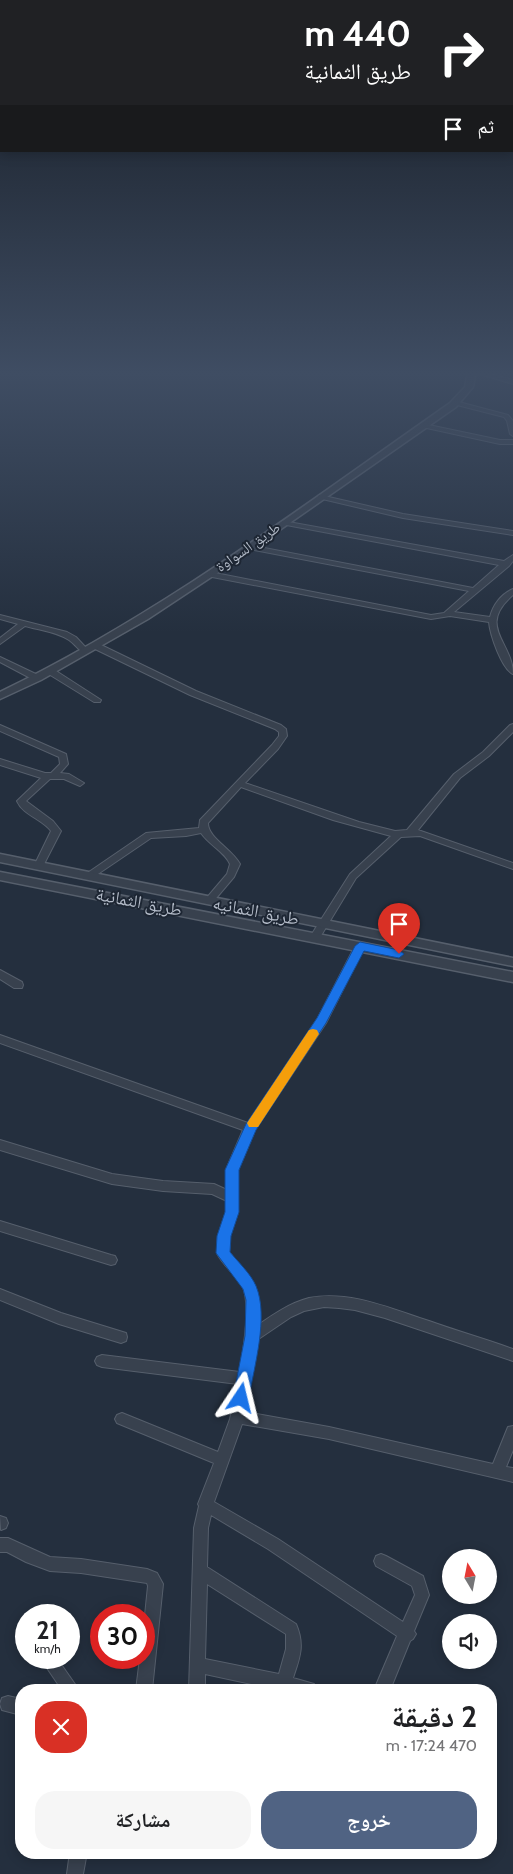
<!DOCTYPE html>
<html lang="ar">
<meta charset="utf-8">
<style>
body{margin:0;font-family:Cabin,"Noto Naskh Arabic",sans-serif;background:#f6f6f6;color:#202124;direction:rtl;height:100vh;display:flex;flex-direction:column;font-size:19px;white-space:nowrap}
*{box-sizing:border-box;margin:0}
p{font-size:16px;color:#757577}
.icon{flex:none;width:28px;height:28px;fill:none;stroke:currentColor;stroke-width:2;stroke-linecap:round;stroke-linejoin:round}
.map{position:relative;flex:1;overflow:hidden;direction:ltr}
.sheet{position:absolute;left:15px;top:1684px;width:482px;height:175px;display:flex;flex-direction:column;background:#fff;border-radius:20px;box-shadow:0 2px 12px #0003;direction:rtl}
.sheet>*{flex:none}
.guide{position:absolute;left:0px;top:0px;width:514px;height:152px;box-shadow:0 2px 12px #0003;direction:rtl;background:#202124;color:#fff;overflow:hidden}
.needle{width:32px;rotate:350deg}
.fabs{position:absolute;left:442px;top:1549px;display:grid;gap:10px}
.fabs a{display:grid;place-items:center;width:55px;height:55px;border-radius:50%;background:#fff;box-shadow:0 2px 12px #0003;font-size:25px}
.speed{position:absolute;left:15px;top:1604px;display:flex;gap:10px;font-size:25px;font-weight:700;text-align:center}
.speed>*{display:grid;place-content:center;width:65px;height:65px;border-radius:50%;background:#fff;box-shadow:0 2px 12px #0003;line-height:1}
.speed small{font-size:12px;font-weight:400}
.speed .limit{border:8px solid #d22;background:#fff;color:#111}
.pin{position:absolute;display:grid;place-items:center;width:42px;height:42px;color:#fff;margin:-51px -21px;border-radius:50% 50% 50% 0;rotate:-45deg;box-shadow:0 0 5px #0007}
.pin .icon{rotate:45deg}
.me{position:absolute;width:55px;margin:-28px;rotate:10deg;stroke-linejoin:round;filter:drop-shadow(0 0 4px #0008)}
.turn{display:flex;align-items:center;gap:18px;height:105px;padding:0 20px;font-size:22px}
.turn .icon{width:65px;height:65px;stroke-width:2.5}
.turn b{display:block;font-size:35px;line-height:42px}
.then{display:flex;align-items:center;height:48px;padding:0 20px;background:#0003;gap:10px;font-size:19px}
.round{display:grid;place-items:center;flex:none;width:52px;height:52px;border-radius:20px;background:#f6f6f6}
.headline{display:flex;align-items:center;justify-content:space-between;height:85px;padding:0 20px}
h1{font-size:30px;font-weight:700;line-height:38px}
.cta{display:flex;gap:10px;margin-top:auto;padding:10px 20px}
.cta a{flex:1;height:58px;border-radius:20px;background:#506383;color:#fff;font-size:20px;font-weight:700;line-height:58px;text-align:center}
.cta a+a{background:#f6f6f6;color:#202124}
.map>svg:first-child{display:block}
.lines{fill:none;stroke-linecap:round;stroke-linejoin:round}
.minor-casing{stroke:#565f6c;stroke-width:2}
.tertiary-casing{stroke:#565f6c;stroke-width:3}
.minor{fill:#38414e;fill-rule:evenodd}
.tertiary{fill:#38414e;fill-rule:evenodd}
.route{fill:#1a73e8;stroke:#114b97}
.slow{fill:#f59e0b}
.labels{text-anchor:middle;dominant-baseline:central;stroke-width:4;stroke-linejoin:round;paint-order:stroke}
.far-street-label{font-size:15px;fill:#b4bcc9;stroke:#1d2633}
.street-label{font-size:18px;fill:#b4bcc9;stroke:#1d2633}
</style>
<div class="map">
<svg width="513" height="1874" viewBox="0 0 513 1874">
<rect width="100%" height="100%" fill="#242f3e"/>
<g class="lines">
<defs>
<path id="minor" d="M470,371H480L513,380V384Z
M455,401L508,415L513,421V436L510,434L507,421L504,417L453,404V402Z
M424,424L500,440H513V444H500L422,427V425Z
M320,495L403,514L513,531V535L403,518L318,498V496Z
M283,521L504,561L513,555V561L509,566L454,612L490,617C493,605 501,594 513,589V595C476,627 513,642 513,674C502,669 490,635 489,622L450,616L431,619L207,576V572H210L431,615L444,613L469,591L249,549L245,547L249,545L473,588L499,565L281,524L280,523Z
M0,615L67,632L76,637L89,651L85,653C79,651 75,644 69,640C57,632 39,630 25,626L0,644V638L18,624L0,619Z
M93,644H99L196,691L281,725L286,729L287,736L278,749L245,783L359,822L395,831L407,830L454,774L483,752L510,725L513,724V732L489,756L460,778L418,830L513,863V869L420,836L401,837L356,878L319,939H311L310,937L350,874L391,836L333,820L241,787L208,823C208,838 231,848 240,864L234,877L212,903L209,904L204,901L227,874L230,864C224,851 209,845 201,833L186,836L151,838L92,878H86L84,876L86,874L146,833L199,828L200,820L272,745L279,736V732L275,729L190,695L93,648Z
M0,657L40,676L41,678L37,680H34L0,662Z
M47,669H53L101,700L100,702H94L47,673Z
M0,725L66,754L68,764L60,773L69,774L84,783L80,786L64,779H50L26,801L53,821L61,831L42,868L39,869L34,866L51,831C42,819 23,815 17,801L41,778L0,765V759L45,773H51L60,764L59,757L0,731Z
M360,943L365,946L326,1023L255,1130L238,1170V1212L230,1236L229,1252C252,1282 260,1285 258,1325C274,1314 290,1303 309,1298C350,1290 391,1309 429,1321C457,1331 485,1339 513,1349V1361L385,1318L355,1310L339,1308L324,1307L304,1311L291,1317L257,1340L246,1412L329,1427L493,1464L508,1427L513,1426V1450L506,1467L513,1468V1482L329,1439L242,1424L214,1502L278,1539L403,1622L415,1595L412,1586L376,1566L374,1561L376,1556L381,1554L386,1556L423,1576L429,1595L414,1631L416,1634L413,1639L410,1641L390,1690H374L397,1636L268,1549L211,1515L208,1528L207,1567L296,1624C305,1645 300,1657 293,1678L314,1684L316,1690H280L205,1674V1690H189L194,1528L199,1506L198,1504L214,1463L117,1423L115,1419L117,1415L122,1413L218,1452L230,1419L238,1384L102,1367L97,1365L95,1361L97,1357L102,1355L240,1372C243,1352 251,1306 243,1287C236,1274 223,1266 217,1253L218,1236L226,1212L227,1201L212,1194L163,1191L112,1184L0,1150V1140L112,1174L163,1181L214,1184L227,1190L226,1170L243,1130L0,1043V1035L248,1123L318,1018L355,946ZM207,1584L286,1634V1649L279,1674L205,1659Z
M0,970L22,982L23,985L22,988H14L0,979Z
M0,1221L111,1255L115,1256L117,1260L115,1264L111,1265L0,1231Z
M0,1289L61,1313L126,1333L127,1337L126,1341L121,1343L59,1324L0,1300Z
M0,1516L6,1518L8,1523L6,1528L1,1530Z
M0,1538H8L50,1557L81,1559L147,1569L157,1573L163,1584L152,1690H136L140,1658H144V1625L148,1586L147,1583L81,1573L50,1571L26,1562L7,1552H0Z
M54,1658L58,1660L79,1690H62L45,1665L48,1660Z
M8,1696L21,1699V1715L2,1710L0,1704L2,1698Z
M70,1852H87L83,1874H67Z"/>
<path id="tertiary" d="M468,371H476L473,387L456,407L228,566L148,619L41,680L0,699V692C161,614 304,505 450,403L465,387Z
M0,854L513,958V966L0,862Z
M0,872L513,972V982L0,880Z"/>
</defs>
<use href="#minor" class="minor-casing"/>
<use href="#tertiary" class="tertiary-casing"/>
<use href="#minor" class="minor"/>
<use href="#tertiary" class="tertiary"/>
</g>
<linearGradient id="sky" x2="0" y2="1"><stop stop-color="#141a22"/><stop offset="0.59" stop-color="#3f4d63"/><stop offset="1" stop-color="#3f4d63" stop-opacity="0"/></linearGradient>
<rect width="513" height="633" fill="url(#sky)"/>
<path class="route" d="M360,942L399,950L404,954L399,958L364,951L326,1023L256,1130L239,1170V1212L231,1236L230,1252C238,1262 251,1274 256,1286C269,1317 254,1366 249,1398L246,1403L241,1405L235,1403L233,1398L245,1336L246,1300L243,1289L216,1253L217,1236L225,1212V1170L246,1124L317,1018L355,946Z"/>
<path class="slow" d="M313,1029L317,1030L319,1034L317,1037L258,1127H249L247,1123L309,1030Z"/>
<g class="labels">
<g class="far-street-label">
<text transform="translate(248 547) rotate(-35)">طريق السواوة</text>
</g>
<g class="street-label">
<text transform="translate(139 902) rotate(11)">طريق الثمانية</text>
<text transform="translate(256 911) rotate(11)">طريق الثمانيه</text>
</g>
</g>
</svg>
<div class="fabs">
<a><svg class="needle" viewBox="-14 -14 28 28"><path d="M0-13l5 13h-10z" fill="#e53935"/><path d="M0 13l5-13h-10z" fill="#757577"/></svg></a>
<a><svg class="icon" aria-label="sound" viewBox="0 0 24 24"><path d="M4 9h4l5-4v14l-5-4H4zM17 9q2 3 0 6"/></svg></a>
</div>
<div class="speed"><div>21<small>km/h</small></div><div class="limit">30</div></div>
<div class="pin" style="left:399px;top:954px;background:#d93025"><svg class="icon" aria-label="arrive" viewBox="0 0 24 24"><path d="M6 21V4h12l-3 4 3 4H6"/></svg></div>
<svg class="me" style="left:241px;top:1398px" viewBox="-20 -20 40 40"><path d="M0-17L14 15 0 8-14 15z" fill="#1a73e8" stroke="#fff" stroke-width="4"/></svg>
<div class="guide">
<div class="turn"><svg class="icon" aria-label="right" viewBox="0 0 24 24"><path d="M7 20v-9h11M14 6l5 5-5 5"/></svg><div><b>440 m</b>طريق الثمانية</div></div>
<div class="then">ثم<svg class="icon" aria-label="arrive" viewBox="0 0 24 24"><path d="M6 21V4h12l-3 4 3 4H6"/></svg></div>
</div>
<section class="sheet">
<div class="headline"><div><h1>2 دقيقة</h1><p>470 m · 17:24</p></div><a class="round" style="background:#d93025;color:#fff"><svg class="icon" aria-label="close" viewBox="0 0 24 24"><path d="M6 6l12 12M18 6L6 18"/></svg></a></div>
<div class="cta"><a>خروج</a><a>مشاركة</a></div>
</section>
</div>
